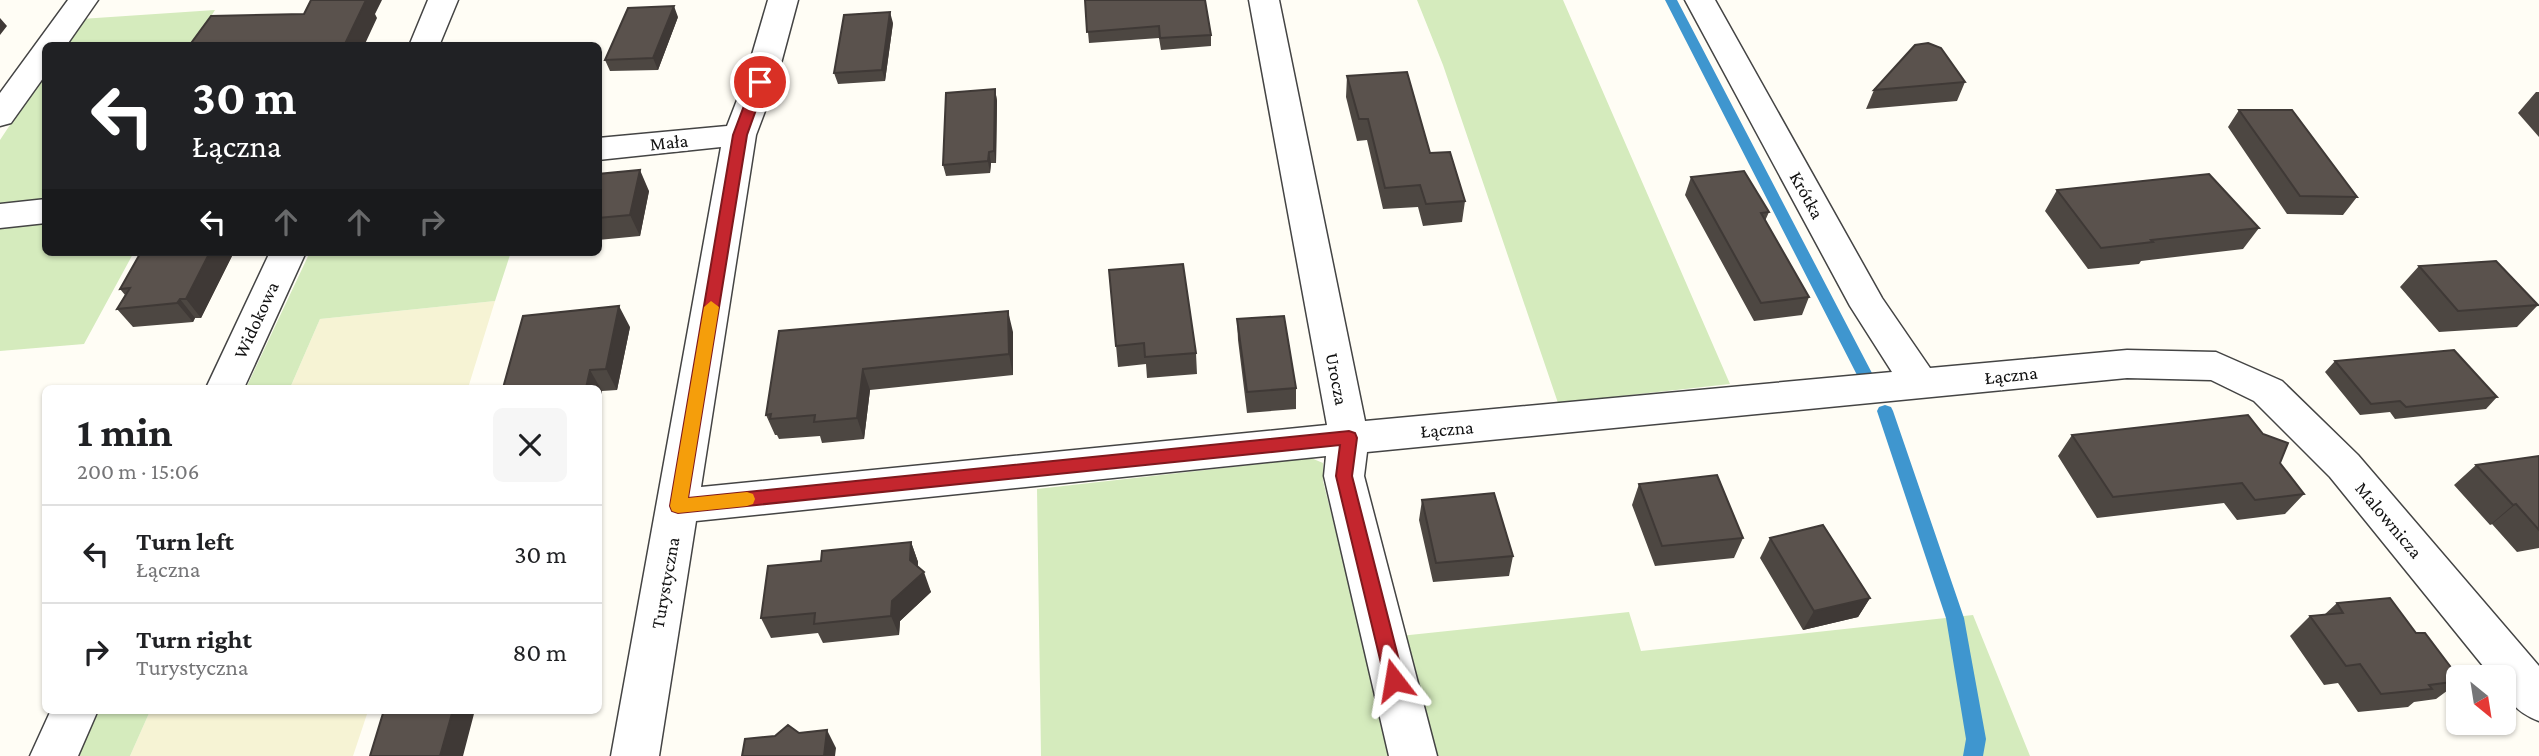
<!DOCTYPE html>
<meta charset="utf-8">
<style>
body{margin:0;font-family:"Crimson Pro",serif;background:#f6f6f6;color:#202124;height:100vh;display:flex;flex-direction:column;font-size:26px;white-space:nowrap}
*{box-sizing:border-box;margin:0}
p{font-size:23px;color:#757577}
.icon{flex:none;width:38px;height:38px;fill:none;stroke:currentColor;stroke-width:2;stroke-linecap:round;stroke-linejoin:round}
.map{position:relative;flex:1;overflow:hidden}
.side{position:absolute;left:42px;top:385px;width:560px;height:329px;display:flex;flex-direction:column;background:#fff;border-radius:10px;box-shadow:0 2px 5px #0004}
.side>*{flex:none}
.banner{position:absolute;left:42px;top:42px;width:560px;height:214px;border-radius:10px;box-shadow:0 2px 5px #0004;background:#202124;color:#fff;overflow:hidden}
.needle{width:46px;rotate:150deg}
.tools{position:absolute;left:2446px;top:665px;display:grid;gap:14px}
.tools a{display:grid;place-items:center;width:70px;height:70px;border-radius:10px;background:#fff;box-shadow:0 2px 5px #0004;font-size:35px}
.pin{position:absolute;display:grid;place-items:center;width:60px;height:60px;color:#fff;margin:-30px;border:4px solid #fff;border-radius:50%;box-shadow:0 2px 7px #0007}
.me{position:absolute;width:77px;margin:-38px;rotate:346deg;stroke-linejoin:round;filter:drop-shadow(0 0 5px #0008)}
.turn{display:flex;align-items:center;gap:24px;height:147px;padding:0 35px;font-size:32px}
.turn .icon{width:91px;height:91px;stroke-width:2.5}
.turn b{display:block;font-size:49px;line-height:60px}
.lanes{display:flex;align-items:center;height:66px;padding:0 35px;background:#0003;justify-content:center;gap:35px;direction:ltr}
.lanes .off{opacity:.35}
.round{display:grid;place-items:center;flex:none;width:74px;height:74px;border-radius:10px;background:#f6f6f6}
.headline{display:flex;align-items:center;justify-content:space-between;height:119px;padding:0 35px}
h1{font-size:42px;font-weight:700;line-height:52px}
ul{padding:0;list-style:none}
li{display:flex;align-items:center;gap:21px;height:98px;padding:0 35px;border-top:2px solid #e0e0e0}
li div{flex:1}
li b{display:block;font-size:26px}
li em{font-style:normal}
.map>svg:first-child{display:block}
.farmland{fill:#f6f3d4}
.green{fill:#d5ebbd}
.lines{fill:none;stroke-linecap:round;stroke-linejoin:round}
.stream{fill:#3f96cf;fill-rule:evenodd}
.street-casing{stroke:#444;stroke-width:3}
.street{fill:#fff;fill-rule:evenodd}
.wall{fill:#4d4742}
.shaded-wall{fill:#3f3936}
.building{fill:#5a524d;stroke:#3f3936;stroke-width:2}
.route{fill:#c4262e;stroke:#7f191e;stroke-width:2}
.slow{fill:#f59e0b}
.labels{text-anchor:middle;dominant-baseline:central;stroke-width:7;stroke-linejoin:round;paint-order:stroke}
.street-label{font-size:19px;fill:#111;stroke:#fff}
</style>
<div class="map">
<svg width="2539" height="756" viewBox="0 0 2539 756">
<rect width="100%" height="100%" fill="#fffdf5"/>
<path class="farmland" d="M495,301L468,388H290L320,319Z
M150,711H368L353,756H130Z"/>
<path class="green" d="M1417,0H1563L1730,384L1558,403L1443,65Z
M215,10L193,45L63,46L81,19Z
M45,72V200L0,204V140Z
M45,223L46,252H134L84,344L0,351V227Z
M310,252H511L495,301L320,319L290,388H246Z
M1311,458L1323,463V481L1357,615L1400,756H1041L1037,489Z
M1629,612L1641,651L1973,615L2030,756H1432L1400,636Z
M98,711H150L130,756H77Z"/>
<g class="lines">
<path class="stream" d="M1665,0H1677L1873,375L1871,379L1865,381L1857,375Z
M1885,405L1891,407L1893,411L1964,618L1986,739L1983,756H1963L1966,739L1946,618L1877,411L1879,407Z"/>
<defs>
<path id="street" d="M68,0H98L66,46H46V74L11,123L0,126V93Z
M428,0H458L439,46H409Z
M768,0H798L776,82L756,135L701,487L1327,425L1249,0H1279L1365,421L1892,372L1850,306L1685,0H1715L1882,298L1930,368L2127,350L2216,352L2282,381L2358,455L2539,666V721C2518,713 2504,700 2504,677H2492L2330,477L2254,401L2211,380L2127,378L1367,452L1364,476L1437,756H1389L1324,476L1326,456L696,521L659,756H611L721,147L598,160V138L727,126L744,82Z
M46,199V223L0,228V204Z
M270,252H306L244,388H206Z
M51,710H98L78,756H30Z"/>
</defs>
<use href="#street" class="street-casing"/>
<use href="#street" class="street"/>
</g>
<path class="wall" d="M1085,0L1211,35V46L1161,50L1159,38L1089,43Z
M678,17L658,70L610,71L605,60Z
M893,23L885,81L838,84L834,73Z
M1347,76L1430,153L1465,201L1462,222L1423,226L1418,207L1383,209L1367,140L1357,141L1346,97Z
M1965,82L1957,101L1866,109L1874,90Z
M995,89L997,101L996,163H991L990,173L946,176L943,165Z
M2536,92H2539V137L2518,113Z
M2239,110L2357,197L2343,215L2287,214L2228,127Z
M598,174L649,191L640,236L598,240Z
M1691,177L1769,212L1765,221L1809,297L1802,315L1754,321L1685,195Z
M2057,190L2259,228L2243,249L2141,261L2139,264L2088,269L2045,211Z
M141,252H234L201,318H195L193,322L133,327L117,309L125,295L120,289Z
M2419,266L2538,305L2517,327L2439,332L2400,287Z
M1109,270L1196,353L1197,374L1147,378L1146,364L1118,367Z
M1237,319L1296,388V409L1247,413L1238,340Z
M630,327L617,390L602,391L598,405V388H503Z
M779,331L1013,332V375L870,390L864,439L822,443L820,436L779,439L777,435H775L766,415Z
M2335,361L2497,397L2486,409L2395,419L2390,412L2360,415L2325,372Z
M2072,435L2280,463L2304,494L2285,514L2237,520L2224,503L2097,518L2058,456Z
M2539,456V548L2517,552L2492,524L2490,525L2454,485L2476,465Z
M1639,484L1743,538L1734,558L1655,566L1632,505Z
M1422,500L1513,556L1509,576L1433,582L1419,520Z
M1770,538L1870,598L1858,617L1803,630L1760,558Z
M911,542L918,562V567L931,592L900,621L899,635L823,643L818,633L771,638L761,618L821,561Z
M2337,603L2416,633L2459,678V682L2436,699L2414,702L2408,707L2358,712L2338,683L2324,685L2290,636L2310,616L2324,615Z"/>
<path class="shaded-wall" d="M363,0H382L375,14L377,18L364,46H344Z
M674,6L678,17L658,70L653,58Z
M890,12L893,23L885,81L882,70Z
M0,18L7,26L0,35Z
M995,89L997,101L996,163L994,151Z
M989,152L991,163L990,173L988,161Z
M640,170L649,191L640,236L630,215Z
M210,252H234L201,318L186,299Z
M180,299L195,318L193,322L177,303Z
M619,306L630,327L617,390L606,369Z
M1008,311L1013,332V375L1009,354Z
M863,369L870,390L864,439L857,418Z
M590,370L602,391L598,405V388H586Z
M2516,504L2492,524L2490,525L2513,505Z
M911,542L918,562L917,579L924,572L931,592L900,621L899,635L891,616L892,601L910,560Z
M1870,598L1858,617L1803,630L1814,611Z
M453,710H475L463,756H440Z
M827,730L836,748L835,756H824Z"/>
<path class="building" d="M311,0H366L344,46H189L211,16L304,14Z
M1085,0H1205L1211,35L1160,38L1159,26L1087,32Z
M674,6L653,58L605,60L628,8Z
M890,12L882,70L834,73L844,15Z
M1928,43L1941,48L1965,82L1874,90L1915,45Z
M1407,72L1430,153L1450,152L1465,201L1426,204L1420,185L1385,188L1368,119H1359L1347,76Z
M995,89L994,151L989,152L988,161L943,165L946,93Z
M2239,110H2292L2357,197L2300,196Z
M640,170L630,215L598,218V174Z
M1744,171L1769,212L1761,213L1809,297L1761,303L1691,177Z
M2209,174L2259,228L2151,240L2153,242L2101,248L2057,190Z
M141,252H210L186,299H180L177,303L117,309L130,288L120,289Z
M2496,261L2538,305L2458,311L2419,266Z
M1183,264L1196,353L1145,357L1144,343L1116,346L1109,270Z
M619,306L606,369L590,370L586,388H503L523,316Z
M1008,311L1009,354L863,369L857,418L814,422L815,415L770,419L771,414L766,415L779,331Z
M1284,316L1296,388L1247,392L1237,319Z
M2454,350L2497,397L2406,407L2400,401L2371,404L2335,361Z
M2248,415L2263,434L2288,443L2280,463L2304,494L2255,500L2242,483L2113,497L2072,435Z
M2539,456V530L2516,504L2513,505L2476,465Z
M1717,475L1743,538L1662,546L1639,484Z
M1494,493L1513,556L1436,563L1422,500Z
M1823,525L1870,598L1814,611L1770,538Z
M911,542L910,560L924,572L892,601L891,616L814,624L815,613L761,618L768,566L821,561L822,551Z
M2390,598L2416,633H2425L2459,678V681L2429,685L2432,689L2381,694L2360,664L2346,666L2310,616L2343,613L2337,603Z
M384,710H453L440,756H370Z
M788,725L799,733L827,730L824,756H742L745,739L775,736Z"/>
<path class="route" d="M760,78L766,82L747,135L688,498L1349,431L1355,433L1357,438L1352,476L1404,680L1401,686L1394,688L1388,686L1385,680L1336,476L1340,445L678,513L672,511L670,506L733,135L753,82Z"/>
<path class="slow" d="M711,301L719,307L688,498L747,492L753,494L755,499L753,504L747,506L678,513L672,511L670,506L704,307Z"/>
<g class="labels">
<g class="street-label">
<text transform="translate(669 142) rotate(-6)">Mała</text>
<text transform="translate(1807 195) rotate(61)">Krótka</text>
<text transform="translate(256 320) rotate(-65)">Widokowa</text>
<text transform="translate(2011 375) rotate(-6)">Łączna</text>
<text transform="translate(1337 379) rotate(79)">Urocza</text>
<text transform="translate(1447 429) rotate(-5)">Łączna</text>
<text transform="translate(2389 520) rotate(50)">Malownicza</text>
<text transform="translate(665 583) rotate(-80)">Turystyczna</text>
</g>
</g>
</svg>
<div class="tools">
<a><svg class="needle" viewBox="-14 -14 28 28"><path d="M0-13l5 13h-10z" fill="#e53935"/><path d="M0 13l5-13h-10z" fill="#757577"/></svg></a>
</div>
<div class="pin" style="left:760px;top:82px;background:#d93025"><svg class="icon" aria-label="arrive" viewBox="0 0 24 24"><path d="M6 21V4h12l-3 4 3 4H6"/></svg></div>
<svg class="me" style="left:1394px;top:680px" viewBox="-20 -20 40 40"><path d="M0-17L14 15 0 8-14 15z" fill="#c4262e" stroke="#fff" stroke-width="4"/></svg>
<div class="banner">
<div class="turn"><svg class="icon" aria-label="left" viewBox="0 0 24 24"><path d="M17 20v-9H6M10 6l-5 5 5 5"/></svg><div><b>30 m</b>Łączna</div></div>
<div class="lanes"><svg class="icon" aria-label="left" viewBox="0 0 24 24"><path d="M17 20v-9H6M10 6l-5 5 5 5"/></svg><svg class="icon off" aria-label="ahead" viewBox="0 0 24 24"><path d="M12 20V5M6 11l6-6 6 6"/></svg><svg class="icon off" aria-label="ahead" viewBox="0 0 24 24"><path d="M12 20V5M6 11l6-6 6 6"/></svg><svg class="icon off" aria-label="right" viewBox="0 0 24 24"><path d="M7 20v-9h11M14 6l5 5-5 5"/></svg></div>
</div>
<section class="side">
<div class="headline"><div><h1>1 min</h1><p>200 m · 15:06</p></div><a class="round"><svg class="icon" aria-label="close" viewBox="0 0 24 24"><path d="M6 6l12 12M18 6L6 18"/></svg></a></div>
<ul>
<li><svg class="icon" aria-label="left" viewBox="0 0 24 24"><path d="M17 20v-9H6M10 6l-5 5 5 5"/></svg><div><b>Turn left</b><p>Łączna</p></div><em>30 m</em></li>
<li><svg class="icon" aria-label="right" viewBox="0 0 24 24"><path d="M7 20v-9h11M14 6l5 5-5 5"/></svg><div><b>Turn right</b><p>Turystyczna</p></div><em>80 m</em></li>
</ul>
</section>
</div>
